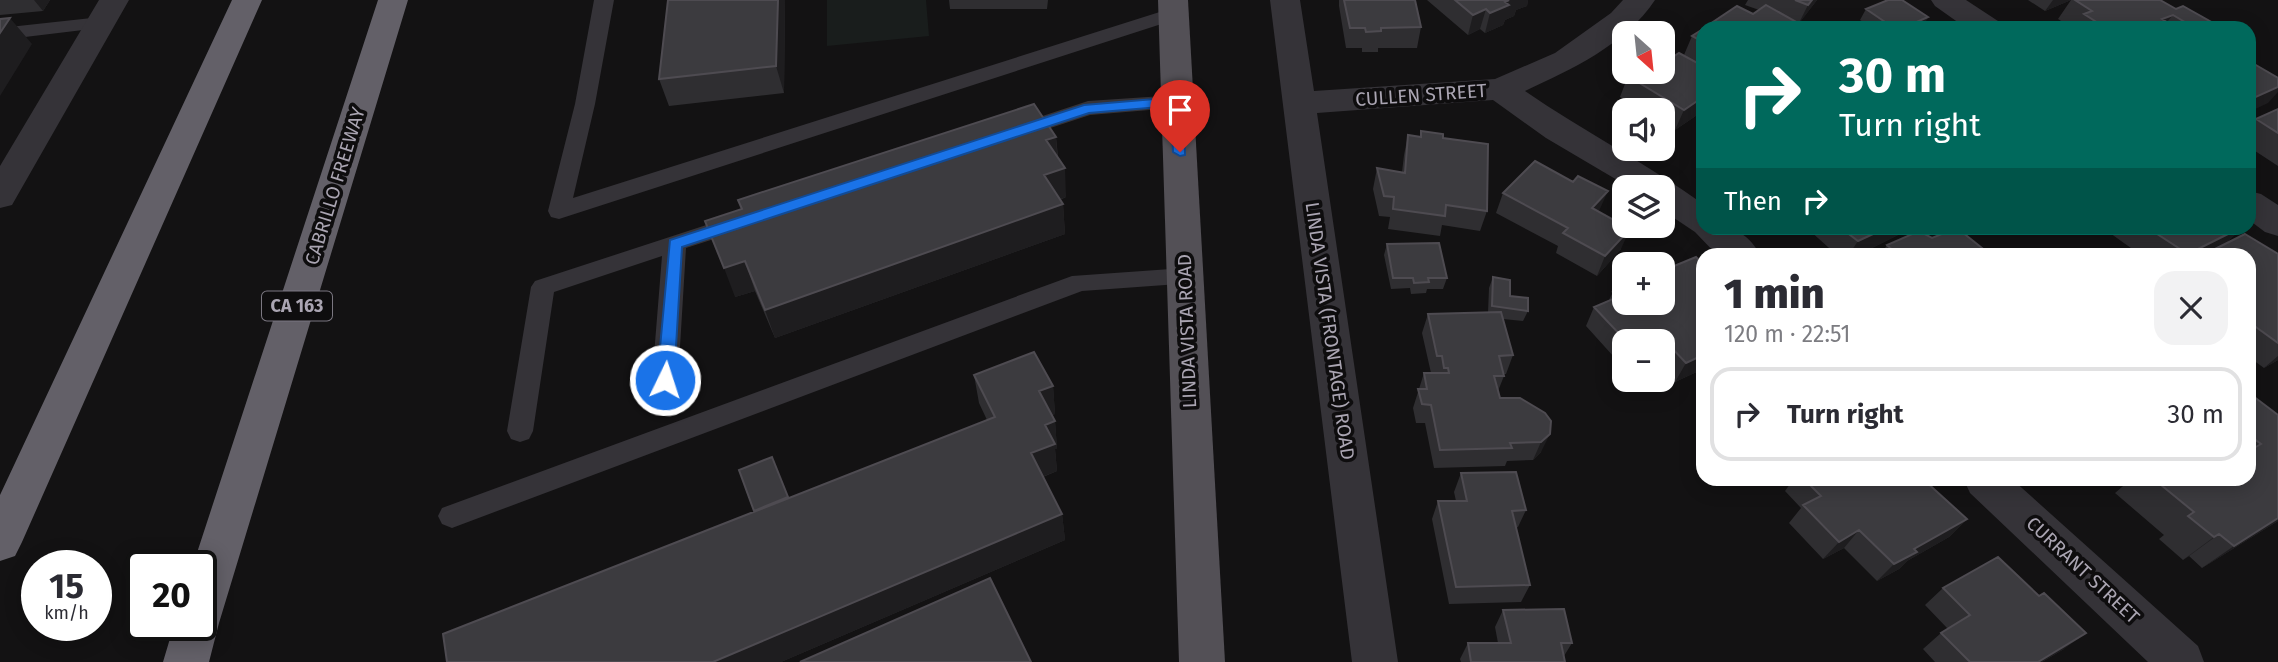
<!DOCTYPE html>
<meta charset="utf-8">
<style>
body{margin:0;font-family:"Fira Sans",sans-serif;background:#f2f2f3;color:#2b2b33;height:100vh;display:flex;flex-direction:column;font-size:26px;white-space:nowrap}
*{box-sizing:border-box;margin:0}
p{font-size:23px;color:#7c7c81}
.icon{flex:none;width:38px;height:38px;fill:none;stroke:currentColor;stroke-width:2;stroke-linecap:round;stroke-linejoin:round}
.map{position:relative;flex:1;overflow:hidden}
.sheet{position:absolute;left:1696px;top:248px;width:560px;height:238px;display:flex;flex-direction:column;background:#fff;border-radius:21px;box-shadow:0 4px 18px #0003}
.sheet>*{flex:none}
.top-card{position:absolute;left:1696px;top:21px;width:560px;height:214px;border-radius:21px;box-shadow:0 4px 18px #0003;background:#00695c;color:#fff;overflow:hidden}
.needle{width:46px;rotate:153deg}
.buttons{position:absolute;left:1612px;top:21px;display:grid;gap:14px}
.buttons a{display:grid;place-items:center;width:63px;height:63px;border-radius:14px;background:#fff;box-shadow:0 4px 18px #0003;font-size:35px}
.speed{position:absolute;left:21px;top:550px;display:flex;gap:14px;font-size:35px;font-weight:700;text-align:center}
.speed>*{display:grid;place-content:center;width:91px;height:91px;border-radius:50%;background:#fff;box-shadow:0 4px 18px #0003;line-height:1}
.speed small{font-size:18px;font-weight:400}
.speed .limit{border:4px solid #111;border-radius:10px;background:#fff;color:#111}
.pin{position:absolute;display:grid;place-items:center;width:60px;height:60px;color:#fff;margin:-72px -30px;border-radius:50% 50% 50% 0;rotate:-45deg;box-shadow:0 0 7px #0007}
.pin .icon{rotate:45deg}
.me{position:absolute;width:77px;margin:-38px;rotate:4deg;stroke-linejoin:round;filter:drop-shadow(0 0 5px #0008)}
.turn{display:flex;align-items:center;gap:24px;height:147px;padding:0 28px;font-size:32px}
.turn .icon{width:91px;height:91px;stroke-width:2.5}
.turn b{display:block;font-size:49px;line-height:60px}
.then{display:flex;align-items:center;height:66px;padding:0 28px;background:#0003;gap:14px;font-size:26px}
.round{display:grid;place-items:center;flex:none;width:74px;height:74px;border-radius:21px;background:#f2f2f3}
.overview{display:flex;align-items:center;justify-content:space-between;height:119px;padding:0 28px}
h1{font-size:42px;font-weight:800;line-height:52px}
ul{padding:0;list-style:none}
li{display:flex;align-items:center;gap:21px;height:94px;margin:0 14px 10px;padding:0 14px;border:4px solid #e1e1e2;border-radius:21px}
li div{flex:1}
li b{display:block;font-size:26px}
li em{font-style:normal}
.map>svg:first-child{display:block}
.green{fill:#191d1c}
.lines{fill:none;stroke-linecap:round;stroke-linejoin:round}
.lane{fill:#353338;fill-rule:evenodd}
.street{fill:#353338;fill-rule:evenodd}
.primary{fill:#535056;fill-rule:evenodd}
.highway{fill:#636068;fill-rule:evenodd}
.wall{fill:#2f2e31}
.shaded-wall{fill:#1e1d1f}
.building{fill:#3c3b3f;stroke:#4e4b51;stroke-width:2}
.route{fill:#1a73e8;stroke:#114b97;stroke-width:2}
.labels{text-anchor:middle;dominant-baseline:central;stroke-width:7;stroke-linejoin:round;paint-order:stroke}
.shield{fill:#0e0d0e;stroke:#7b7781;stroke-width:2}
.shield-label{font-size:18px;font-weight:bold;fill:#aaa5b2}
.street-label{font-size:19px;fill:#aaa5b2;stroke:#0e0d0e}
</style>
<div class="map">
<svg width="2278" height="662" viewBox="0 0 2278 662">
<rect width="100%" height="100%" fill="#131213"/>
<path class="green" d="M827,0H926L929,36L827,46Z"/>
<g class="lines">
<path class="lane" d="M594,0H614L595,104L573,198L1166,10H1180L1183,14L1180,18L559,219L551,217L548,211L575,104Z
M101,17L108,19L111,23L108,27L0,40V28Z
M1178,95L1185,97L1188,102L1185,107L1090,115L1014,140L1006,138L1003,133L1006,128L1088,101Z
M740,214L748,216L751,222L748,228L686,248L678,380L674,387L665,390L656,387L652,380L662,256L554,292L533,431L529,439L520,442L511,439L507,431L531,287L535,281Z
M1185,268L1193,271L1197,277L1193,283L1082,291L452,528L442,524L438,516L442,508L1072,276Z"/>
<path class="street" d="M99,0H129L12,205L0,208V166Z
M1270,0H1300L1314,91L1495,79L1555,53L1611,13L1623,0H1655C1625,45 1572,69 1525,91C1583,131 1646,163 1703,204V228C1731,228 1745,228 1761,256H1718L1695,232L1662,210V187H1629L1546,138L1493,100L1317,113L1398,662H1352Z
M1931,0H1966L1998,21L2002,28H1966L1935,6Z
M2249,191L2261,194L2278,205V236L2265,232L2249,220Z
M1964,480H2013L2198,646L2204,662H2148L1970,493Z"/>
<path class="primary" d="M1158,0H1188L1225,662H1179Z"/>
<path class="highway" d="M232,0H262L22,542L15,556L0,561V495Z
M378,0H408L219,623L209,662H163L174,625H201V565H193Z"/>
</g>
<path class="wall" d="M0,0H50L43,11L0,15Z
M668,0H785L784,93L669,106L659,79Z
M949,0H1048L1047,9H950Z
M1339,0H1415L1421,27L1417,48H1378V52H1362V48H1346L1339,6Z
M1427,0H1528L1527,6L1516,10L1514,16L1505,20L1503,25L1485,33L1480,29L1468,35Z
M1748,0H1817L1799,23L1753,14L1759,10L1745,5Z
M2028,0H2160L2176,9L2213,23L2209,28H2072L2058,19L2071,0L2045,11Z
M1866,9L1928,17L1922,28H1872L1860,20Z
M1703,29V111L1675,130L1662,122V110H1643L1620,97L1628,76L1662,72L1684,55L1692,36Z
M2278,109V166L2249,147V127L2256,119Z
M1421,131L1443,138L1487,211L1480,231L1442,225L1440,236L1388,229L1390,217L1379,216L1373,189L1377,168L1402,172L1404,155L1408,135L1420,137Z
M1056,137L1058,157L1066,197L1060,200L1063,204L1065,234L775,338L755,291L735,297L742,209L738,200Z
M1503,193L1599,212L1621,249L1597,276L1556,253L1558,246L1496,213Z
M1797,228H1912L1856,256H1838L1809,230L1803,233Z
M2103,228H2242L2226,243L2278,254V360L2264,368L2249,357V256H2209L2214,250L2204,256H2142Z
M1932,238L1992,256H1880L1887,245Z
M1387,244L1447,278L1443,289H1427L1426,293L1411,294L1410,288L1391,289L1384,255Z
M1703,264V369L1675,382L1662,368V341H1624V362L1614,357L1586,326L1594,307L1609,300L1613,292Z
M1493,277L1510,296L1528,311L1523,321L1503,319L1513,355L1506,374H1503L1504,376L1498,391L1500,398L1545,413L1541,452L1533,460L1507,461L1505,466L1434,468L1425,423H1416L1413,408L1424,373H1431L1422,333L1428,314L1488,313L1489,288Z
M974,375L1053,386L1055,414L1052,415L1055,421L1057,449H1055L1057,471L1043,477L1062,514L1065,540L781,662H447L788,498L987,420L979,403Z
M2249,393L2278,521L2202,568L2189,556L2183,560L2159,539L2164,535L2115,493L2130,480H2249Z
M1461,473L1526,510L1518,527L1516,528L1530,585L1521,602L1449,604L1432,519L1438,501H1456L1454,492Z
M1793,480H1924L1967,519L1949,537L1907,561L1899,569L1877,581L1844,548L1823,559L1789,523L1801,508L1785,491Z
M1943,588L2064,649L2042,662H1935L1923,649L1941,633L1948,629L1925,605Z
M1503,610L1572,643L1564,656L1565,662H1461L1460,659L1468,643H1498L1495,627Z"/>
<path class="shaded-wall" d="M34,0H50L43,11Z
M778,0H785L784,93L776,66Z
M1509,0H1528L1527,6L1516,10L1514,16L1505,20L1503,25L1485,33L1490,13L1505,2Z
M1812,0H1817L1798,25L1808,5Z
M2053,0H2071L2045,11Z
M1486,9L1480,29L1468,35L1473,15Z
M2173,15L2162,28V19Z
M1928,17L1922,28H1903Z
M10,18L32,44L0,96V33Z
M2278,87V92L2268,103L2249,112V100Z
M1703,97V111L1675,130L1684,110Z
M1056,137L1058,167L1046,140Z
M1065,168L1066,197L1047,204L1044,175Z
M1608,191L1599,211L1592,208Z
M1063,204L1065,234L775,338L765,310Z
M1806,228H1811L1809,230L1803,233Z
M1886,228H1912L1856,256H1848L1858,241Z
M2240,228H2242L2224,245L2204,256H2186Z
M1630,229L1621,249L1597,276L1605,256Z
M745,261L755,291L735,297L724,268Z
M1671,347L1662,363V351Z
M1703,355V369L1675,382L1686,363Z
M2278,356V360L2264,368Z
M1053,386L1055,414L1042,419L1039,391Z
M1055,421L1057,449H1055L1057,471L1034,480L1031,453L1045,425Z
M1550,434L1541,452L1533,460L1541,442Z
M1062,514L1065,540L781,662H713Z
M2278,518V521L2202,568L2234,546Z
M1967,519L1949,537L1907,561L1899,569L1877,581L1894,564L1914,549Z
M1859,530L1844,548L1823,559L1839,542Z
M2219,534L2189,556L2183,560L2214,537Z
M2086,633L2064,649L2042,662H2038Z"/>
<path class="building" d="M668,0H778L776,66L659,79Z
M1344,0H1415L1421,27L1381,28V31L1366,32L1365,28H1350Z
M1455,0H1509L1505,2L1509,5L1490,13L1486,9L1473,15Z
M1795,0H1812L1808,5Z
M1888,0H1902L1928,17L1903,28H1894L1866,9Z
M2075,0H2160L2176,9L2183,6L2213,23L2202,28H2195L2173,15L2162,19L2176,28H2106L2084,14L2092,11Z
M1766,5L1807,28H1704L1737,6L1753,14Z
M10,18L0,33V19Z
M1703,29V42L1692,36Z
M1679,53L1703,66V97L1684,110L1628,76L1635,72H1662V64Z
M2249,61L2278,78V87L2249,100Z
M1034,104L1056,137L1046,140L1065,168L1044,175L1063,204L765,310L745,261L724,268L705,221L742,209L738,200Z
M2278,109V133L2256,119Z
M1421,131L1443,134V138L1488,144L1487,211L1446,205L1445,216L1393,209L1394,197L1384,196L1377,168L1405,173L1408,135L1421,137Z
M1535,161L1573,182L1578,176L1608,191L1592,208L1630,229L1605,256L1563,233L1568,228L1503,193Z
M1841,228H1886L1858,241Z
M1957,228L1992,256H1899L1887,245L1919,231L1932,238Z
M2148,228H2240L2188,254Z
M2245,234L2278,254V343L2249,322V256H2225L2215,249Z
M1439,243L1447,278H1428L1429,282L1414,283L1413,278H1393L1387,244Z
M1696,257L1703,264V355L1686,363L1671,347L1662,351V341H1631L1623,338L1594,307L1618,297L1613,292L1624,287V303H1662V271Z
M1493,277L1510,280V296L1528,298V311L1492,306Z
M1501,312L1513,355L1499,356L1504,376H1494L1500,398H1520L1545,413L1551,421L1550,434L1541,442L1510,443L1512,448L1440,450L1431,405L1422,404L1418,389H1427L1424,373H1449L1448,368H1444L1442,356H1437L1428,314Z
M1034,352L1053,386L1039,391L1055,421L1045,425L1055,444L1031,453L1062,514L713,662H447L443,634L995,417L974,375Z
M2249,393L2278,415V518L2234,546L2219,534L2214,537L2188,516L2194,512L2155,480H2249V451L2261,444L2249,435Z
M772,457L788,497L754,511L739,470Z
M1516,472L1526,510L1512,511L1530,585L1456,587L1438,501H1467L1461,473Z
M1805,480H1924L1967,519L1914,549L1917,552L1894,564L1859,530L1839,542L1803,505L1821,496Z
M1998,557L2039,596L2044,593L2086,633L2038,662H1970L1941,633L1970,615L1943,588Z
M990,578L1031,662H800Z
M1564,609L1572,643H1561L1565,662H1471L1468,643H1511L1503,610Z"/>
<path class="route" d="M1178,97L1184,102L1185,155L1180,156L1173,152L1171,106L1089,113L682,247L674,380L671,384H660L657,380L670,240L1084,105Z"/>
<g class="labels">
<rect class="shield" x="262" y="291.5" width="70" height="29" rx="5"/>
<g class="shield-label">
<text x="297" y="306">CA 163</text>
</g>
<g class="street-label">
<text transform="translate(1421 95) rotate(-4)">CULLEN STREET</text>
<text transform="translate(335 186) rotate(-73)">CABRILLO FREEWAY</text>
<text transform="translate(1187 331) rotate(-92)">LINDA VISTA ROAD</text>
<text transform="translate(1330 331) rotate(82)">LINDA VISTA (FRONTAGE) ROAD</text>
<text transform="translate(2083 570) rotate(43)">CURRANT STREET</text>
</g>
</g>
</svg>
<div class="buttons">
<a><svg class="needle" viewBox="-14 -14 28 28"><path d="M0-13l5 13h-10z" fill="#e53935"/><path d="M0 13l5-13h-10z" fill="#7c7c81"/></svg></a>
<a><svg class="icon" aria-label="sound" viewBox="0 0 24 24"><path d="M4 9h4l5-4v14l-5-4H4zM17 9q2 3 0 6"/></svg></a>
<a><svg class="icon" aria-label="layers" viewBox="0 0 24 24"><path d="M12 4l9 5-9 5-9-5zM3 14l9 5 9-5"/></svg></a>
<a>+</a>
<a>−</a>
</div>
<div class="speed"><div>15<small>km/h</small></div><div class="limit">20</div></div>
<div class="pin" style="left:1180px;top:152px;background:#d93025"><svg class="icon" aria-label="arrive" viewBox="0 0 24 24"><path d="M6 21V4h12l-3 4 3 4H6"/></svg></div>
<svg class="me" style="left:665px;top:380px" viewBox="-20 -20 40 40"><circle r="17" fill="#1a73e8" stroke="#fff" stroke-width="3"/><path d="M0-11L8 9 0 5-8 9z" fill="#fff"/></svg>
<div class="top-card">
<div class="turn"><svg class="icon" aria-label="right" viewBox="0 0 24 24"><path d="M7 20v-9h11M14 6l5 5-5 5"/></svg><div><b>30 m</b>Turn right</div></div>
<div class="then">Then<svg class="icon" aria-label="right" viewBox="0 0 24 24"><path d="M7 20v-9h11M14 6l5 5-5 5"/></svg></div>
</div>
<section class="sheet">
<div class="overview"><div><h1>1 min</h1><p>120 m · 22:51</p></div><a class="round"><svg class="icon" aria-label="close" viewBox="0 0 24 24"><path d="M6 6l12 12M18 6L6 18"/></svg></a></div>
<ul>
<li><svg class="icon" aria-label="right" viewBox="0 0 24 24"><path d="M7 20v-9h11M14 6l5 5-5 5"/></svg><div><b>Turn right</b></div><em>30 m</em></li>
</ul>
</section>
</div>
